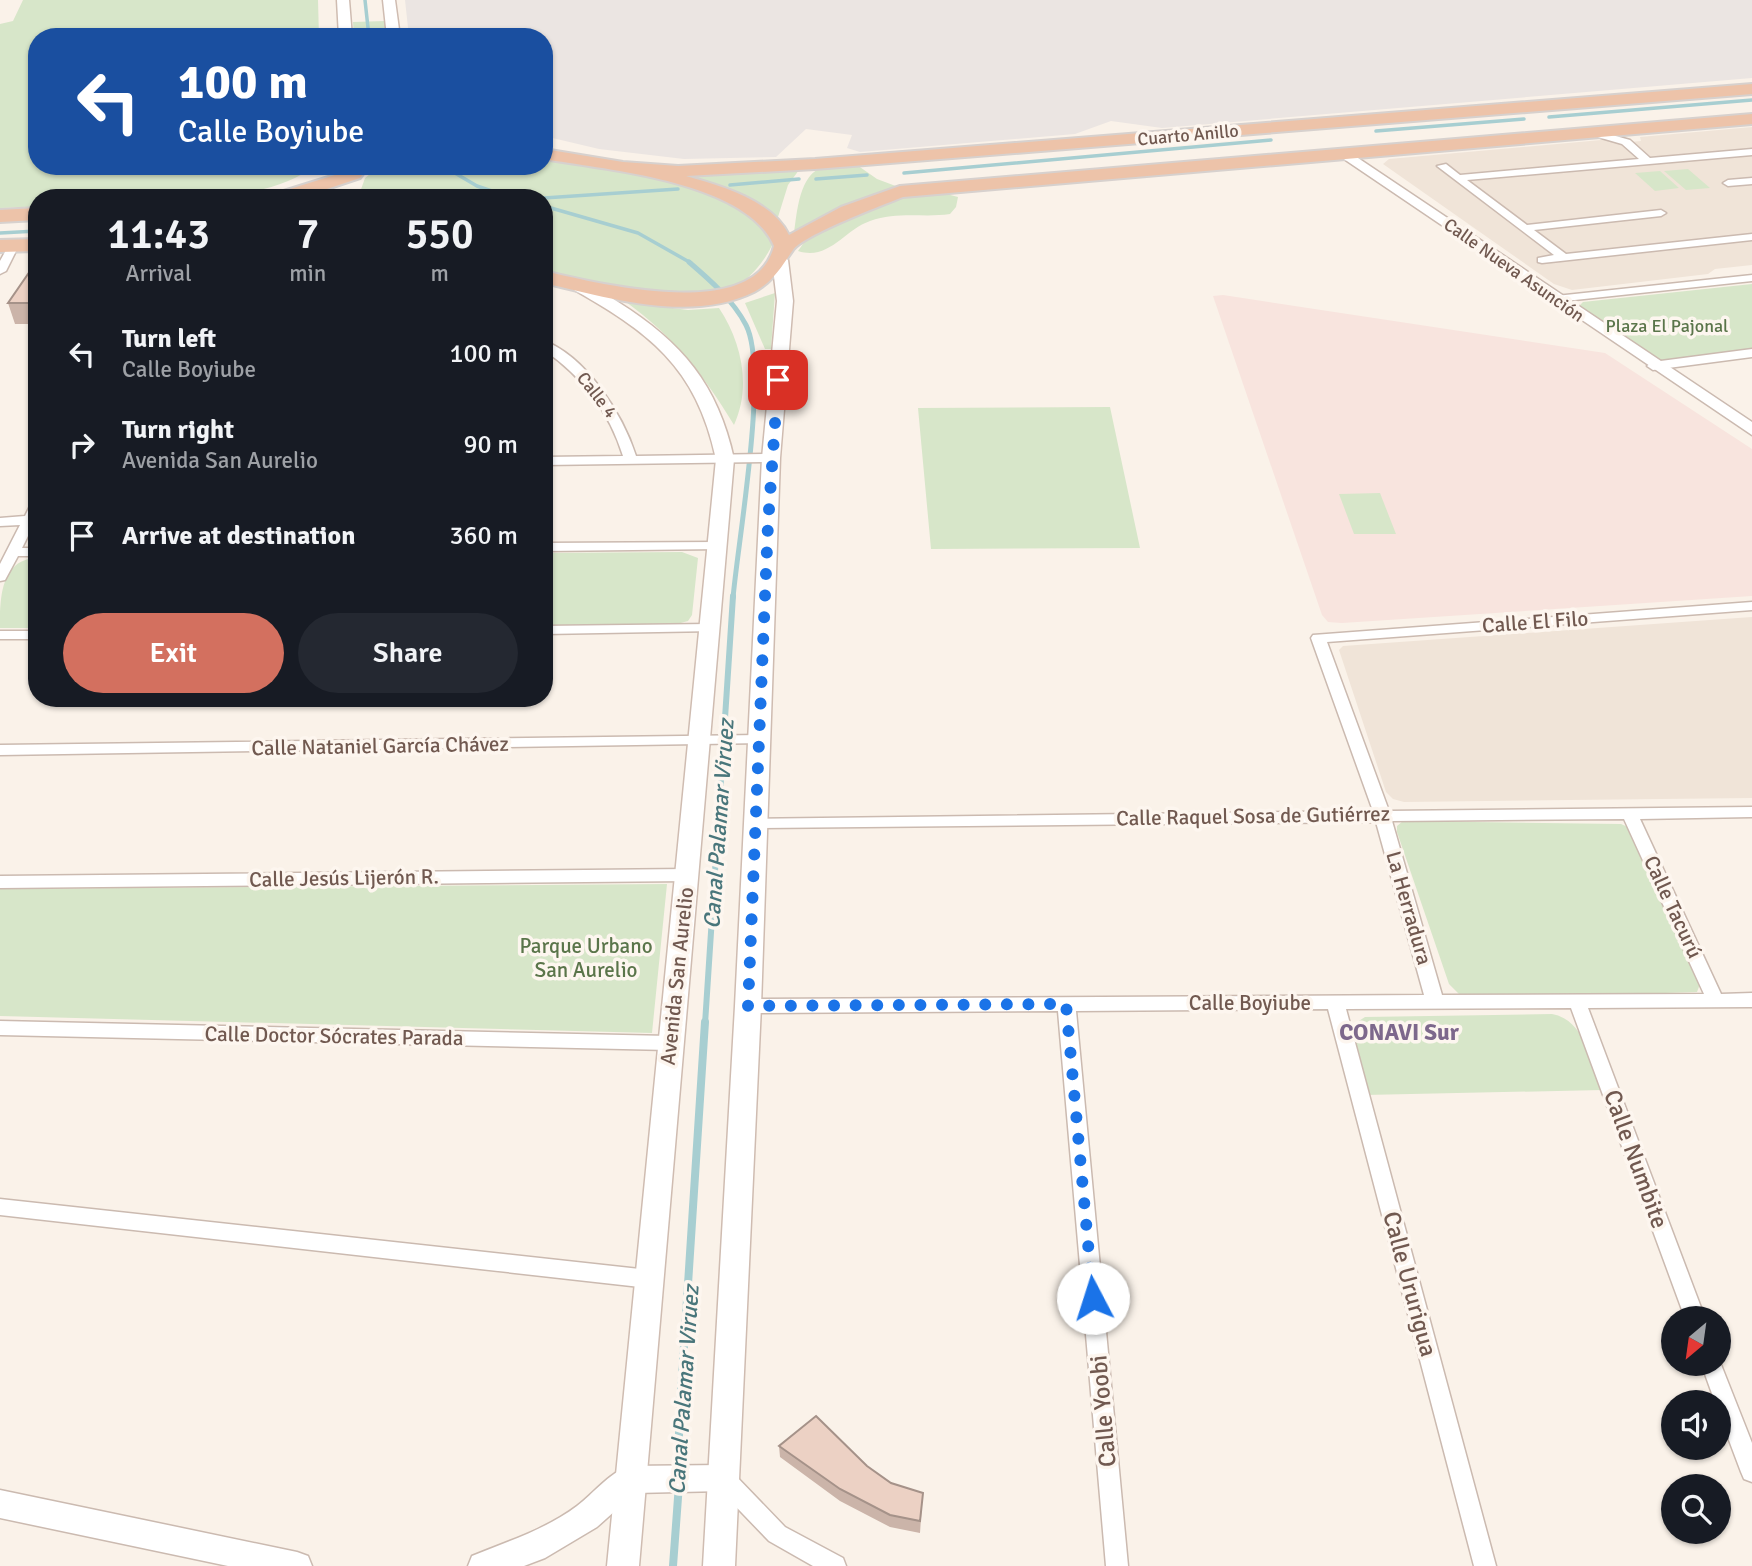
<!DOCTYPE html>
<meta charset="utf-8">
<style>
body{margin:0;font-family:Signika,sans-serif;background:#242831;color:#f1f3f6;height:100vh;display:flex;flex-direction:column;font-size:26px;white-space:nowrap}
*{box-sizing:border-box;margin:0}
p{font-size:23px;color:#9ea1a6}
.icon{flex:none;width:38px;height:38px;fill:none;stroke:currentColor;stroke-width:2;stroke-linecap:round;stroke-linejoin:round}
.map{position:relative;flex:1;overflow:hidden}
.side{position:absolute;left:28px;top:189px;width:525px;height:518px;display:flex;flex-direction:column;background:#171b24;border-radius:28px;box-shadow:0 2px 5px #0004}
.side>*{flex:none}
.guide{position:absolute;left:28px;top:28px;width:525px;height:147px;border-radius:28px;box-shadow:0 2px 5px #0004;background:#1a4fa0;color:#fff;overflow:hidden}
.needle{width:46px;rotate:209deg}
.tools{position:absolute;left:1661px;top:1306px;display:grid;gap:14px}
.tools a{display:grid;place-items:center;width:70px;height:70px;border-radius:50%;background:#171b24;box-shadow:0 2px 5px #0004;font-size:35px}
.pin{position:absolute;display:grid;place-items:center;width:60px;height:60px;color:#fff;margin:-30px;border-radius:14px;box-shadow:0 4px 10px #0006}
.me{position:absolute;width:77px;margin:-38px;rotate:355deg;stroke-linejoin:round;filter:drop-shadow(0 0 5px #0008)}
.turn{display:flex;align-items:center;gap:24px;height:147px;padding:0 35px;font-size:32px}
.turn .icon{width:91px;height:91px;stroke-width:2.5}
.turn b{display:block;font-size:49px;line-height:60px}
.eta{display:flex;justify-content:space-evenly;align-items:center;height:119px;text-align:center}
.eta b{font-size:42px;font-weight:600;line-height:49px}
.button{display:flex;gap:14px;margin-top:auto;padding:14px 35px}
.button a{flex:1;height:80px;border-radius:42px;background:#d3705f;color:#fff;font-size:28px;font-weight:600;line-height:80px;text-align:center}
.button a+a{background:#242831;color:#f1f3f6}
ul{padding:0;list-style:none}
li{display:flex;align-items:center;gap:21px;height:91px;padding:0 35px}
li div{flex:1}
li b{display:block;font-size:26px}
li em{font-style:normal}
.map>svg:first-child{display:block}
.residential{fill:#f0e4d8}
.commercial{fill:#f8e4de}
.industrial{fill:#ebe5e2}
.green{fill:#d7e6c9}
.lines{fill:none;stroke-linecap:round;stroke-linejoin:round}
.stream-far3{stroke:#a7ced1;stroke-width:3.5}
.stream-far2{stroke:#a7ced1;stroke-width:5}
.stream-far1{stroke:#a7ced1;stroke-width:6}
.stream{stroke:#a7ced1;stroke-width:8}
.minor-casing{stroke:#cbbab0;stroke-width:3}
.tertiary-casing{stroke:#cbbab0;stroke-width:3}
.secondary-casing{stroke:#cfbcb1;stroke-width:3}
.trunk-casing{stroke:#d7d1ce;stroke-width:4}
.minor{fill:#fff;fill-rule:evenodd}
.tertiary{fill:#fff;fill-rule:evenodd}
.secondary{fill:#fff;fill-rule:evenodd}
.trunk{fill:#edc3a9;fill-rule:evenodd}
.wall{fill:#cbb4a9}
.building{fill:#ecd1c4;stroke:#a59289;stroke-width:2}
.route{stroke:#1a73e8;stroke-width:12;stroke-dasharray:0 21.6}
.labels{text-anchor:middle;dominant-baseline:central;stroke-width:7;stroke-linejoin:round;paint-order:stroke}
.far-street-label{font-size:18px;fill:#715950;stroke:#fdf6ef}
.far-park-label{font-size:18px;fill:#5a754a;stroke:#fdf6ef}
.street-label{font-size:21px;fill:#715950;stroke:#fdf6ef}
.park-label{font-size:21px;fill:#5a754a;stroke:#fdf6ef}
.water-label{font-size:23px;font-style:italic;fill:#49767b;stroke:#fdf6ef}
.neighbourhood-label{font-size:23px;font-weight:bold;fill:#7d688c;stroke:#fdf6ef}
.near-street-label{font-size:24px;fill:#715950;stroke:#fdf6ef}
</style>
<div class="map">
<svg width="1752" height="1566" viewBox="0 0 1752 1566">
<rect width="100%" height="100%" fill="#faf2e9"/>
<path class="residential" d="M1752,127V265L1715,269L1708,274L1572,290L1554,284L1383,164L1389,159L1612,139L1619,143L1641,141L1640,137Z
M1752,617V798L1404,802L1393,799L1386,792L1339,650L1343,646Z"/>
<path class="commercial" d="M1223,295L1605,353L1752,449V596L1342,623L1328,622L1322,615L1213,296Z"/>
<path class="industrial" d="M405,0H1752V78L1162,128L1111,121L1075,134L860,152L847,148L852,135L806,129L776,157L684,159L599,149L544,136V37H409Z"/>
<path class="green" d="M23,0H318L319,37H37V166H315C253,213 114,198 37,198V207L0,208V24L13,21Z
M385,21L387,37H354L353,22Z
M544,158C596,167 720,184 756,221C763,228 768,236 773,243C766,259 751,278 735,287C703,306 583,280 544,273V198H358L365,178L380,166H544Z
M857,165L877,179L901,188L794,233C797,213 799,173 824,167C834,164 847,165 857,165Z
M1688,169L1710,188L1686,190L1664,171Z
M799,170L788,185L778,217L723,188L680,173Z
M1660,171L1679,188L1655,191L1635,173Z
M935,191L958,197L956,207L950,214C924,218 898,211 870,221C844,230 829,261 798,251L805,241L886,201Z
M1752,284V349L1664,360H1657L1582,311L1580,305L1583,302Z
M775,293L771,349H765L745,303Z
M626,302L688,310L719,308C741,341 752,386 734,425C704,375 673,336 626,302Z
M1110,407L1140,548L931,549L918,408Z
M1380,493L1396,534H1354L1339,494Z
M682,552L698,558L692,615L688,621L677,624L544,625V553Z
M37,558V628H0C0,600 0,559 37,558Z
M1403,821L1621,824L1630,828L1700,984L1697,992L1476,999L1459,994L1449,984L1397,832V826Z
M667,884L652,1033L0,1016V889Z
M1552,1014C1585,1020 1591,1062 1602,1090L1365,1095L1351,1026L1365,1017Z"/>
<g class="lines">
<path class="stream-far3" d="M365,0L369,37
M1549,117L1752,100
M1376,131L1524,119
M443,166L477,186L513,198
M904,173L1271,140
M816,179L867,175
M730,185L799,179
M544,198L678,189
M544,206L638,233L691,263
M0,233L37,231"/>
<path class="stream-far2" d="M689,262C710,280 733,300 746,325C769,370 738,540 733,598"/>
<path class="stream-far1" d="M705,1024L733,596"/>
<path class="stream" d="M679,1473V1423L705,1022
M673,1566L679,1484"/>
<defs>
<path id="minor" d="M1594,130L1630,140L1650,158L1752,149V155L1467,180L1527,225L1661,210L1666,213L1661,216L1534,230L1566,254L1752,234V240L1542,263L1538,262V258L1554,255L1437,166L1446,164L1460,175L1639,159L1622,144L1591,135V131Z
M1752,178V184L1728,186L1723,183L1728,180Z
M10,243L19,245L6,271L0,274V261Z
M1752,275V281L1556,302L1550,299L1556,296Z
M544,341C586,356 623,415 636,456L771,454L777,458L771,462L544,465V457L623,456C609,411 583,377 544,350Z
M1752,349V357L1653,370L1647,366L1653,362Z
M37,501V518L22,548H37V556H18L5,580L0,581V564L20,525L0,526V518L25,516L32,502Z
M717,542L724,546L722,549L544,551V543Z
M1752,602V610L1327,642L1389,811L1752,807V817L1640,819L1721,994L1752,993V1007L1588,1008L1705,1318H1685L1571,1008L1346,1009L1496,1566H1474L1328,1009L1076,1011L1128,1566H1106L1058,1011L748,1013L742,1011L739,1006L742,1001L748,999L1424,995L1376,822L755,828L749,827L747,823L749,819L1373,811L1311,638L1313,635ZM1624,819L1704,994L1442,995L1392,821Z
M710,624L715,625L717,628L715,631L544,634V626Z
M0,631H37V639H0Z
M760,735L768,740L765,743L0,755V745Z
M689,869L697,875L689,881L0,888V876Z
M0,1021L669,1036L675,1038L678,1043L675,1048L669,1050L0,1035Z
M0,1199L649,1270L656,1273L659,1279L656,1285L649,1288L0,1215Z
M1718,1357L1752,1443V1482L1744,1479L1741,1472L1718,1411V1402H1715L1701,1363H1718Z
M725,1470L733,1473L785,1527L843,1558L846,1566H813L769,1541L717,1487L714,1480L717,1473Z"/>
<path id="tertiary" d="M1346,150L1752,422V435L1341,157V151Z
M723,1465L733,1468L738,1478L733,1488L723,1491L635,1493L597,1527L545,1558L524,1566H468L472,1556C508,1541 545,1530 577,1506C594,1493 608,1474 629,1466Z
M0,1490L297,1552L308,1556L312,1566H228L0,1518Z"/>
<path id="secondary" d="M337,0H349L352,37H339Z
M383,0H395L400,37H387Z
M780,255L788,260L793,301L780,458L761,1006L735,1566H703L735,1006L762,458L777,301L772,260Z
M575,279C590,283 605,294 618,302C682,342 718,385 734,459L639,1566H607L716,459C696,366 649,332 569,287V281Z"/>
<path id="trunk" d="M1752,84V94L815,169L686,176C721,186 772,200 789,235L841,207L900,186L1752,114V124L903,197C883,205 803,235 793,250C781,267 774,281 754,292C691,323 608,298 544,283V271C597,283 755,324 774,246C746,181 607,170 544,159V149L623,162L678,166L815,159Z
M354,169L363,174L360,178L300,198H272L274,194Z
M37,208V220L0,222V210Z
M37,239V251L0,252V240Z"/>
</defs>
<use href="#minor" class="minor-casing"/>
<use href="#tertiary" class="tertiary-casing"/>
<use href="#secondary" class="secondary-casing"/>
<use href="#trunk" class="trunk-casing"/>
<use href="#minor" class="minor"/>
<use href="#tertiary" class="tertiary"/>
<use href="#secondary" class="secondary"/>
<use href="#trunk" class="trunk"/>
</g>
<path class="wall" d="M37,261V324H15L8,303Z
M779,1446L867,1466L922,1504L920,1533L890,1527L840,1501L780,1457Z"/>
<path class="building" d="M37,261V303H8Z
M816,1416L867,1466L891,1483L923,1493L920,1521L890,1515L840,1489L779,1446Z"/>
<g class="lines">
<path class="route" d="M778,380L768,524L748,1006L1066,1004L1093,1298"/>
</g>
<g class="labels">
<g class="far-street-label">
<text transform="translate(1188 135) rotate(-5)">Cuarto Anillo</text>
<text transform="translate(1514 270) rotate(35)">Calle Nueva Asunción</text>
<text transform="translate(597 395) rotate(52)">Calle 4</text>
</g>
<g class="far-park-label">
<text x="1667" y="326">Plaza El Pajonal</text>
</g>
<g class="street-label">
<text transform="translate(1535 622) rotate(-4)">Calle El Filo</text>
<text transform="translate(380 746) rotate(-1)">Calle Nataniel García Chávez</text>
<text transform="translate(1253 816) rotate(-1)">Calle Raquel Sosa de Gutiérrez</text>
<text transform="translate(344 878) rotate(-1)">Calle Jesús Lijerón R.</text>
<text transform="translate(1673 907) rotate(65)">Calle Tacurú</text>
<text transform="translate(1409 908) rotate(74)">La Herradura</text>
<text transform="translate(677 976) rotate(-84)">Avenida San Aurelio</text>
<text x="1250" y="1003">Calle Boyiube</text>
<text transform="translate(334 1036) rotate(1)">Calle Doctor Sócrates Parada</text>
</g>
<g class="park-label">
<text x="586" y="946">Parque Urbano<tspan x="586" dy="24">San Aurelio</tspan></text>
</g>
<g class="water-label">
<text transform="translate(719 824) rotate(-86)">Canal Palamar Viruez</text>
<text transform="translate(684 1390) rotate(-86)">Canal Palamar Viruez</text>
</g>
<g class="neighbourhood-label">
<text x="1399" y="1032">CONAVI Sur</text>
</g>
<g class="near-street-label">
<text transform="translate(1636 1159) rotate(70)">Calle Numbite</text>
<text transform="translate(1410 1284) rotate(75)">Calle Ururigua</text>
<text transform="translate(1103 1411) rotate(-95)">Calle Yoobi</text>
</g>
</g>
</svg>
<div class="tools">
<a><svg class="needle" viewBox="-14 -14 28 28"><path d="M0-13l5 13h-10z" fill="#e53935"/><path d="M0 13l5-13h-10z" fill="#9ea1a6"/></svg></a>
<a><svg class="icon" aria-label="sound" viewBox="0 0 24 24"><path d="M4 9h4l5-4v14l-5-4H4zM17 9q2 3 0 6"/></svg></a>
<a><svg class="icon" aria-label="search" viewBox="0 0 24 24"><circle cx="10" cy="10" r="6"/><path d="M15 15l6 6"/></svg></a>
</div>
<div class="pin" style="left:778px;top:380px;background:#d93025"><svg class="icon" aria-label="arrive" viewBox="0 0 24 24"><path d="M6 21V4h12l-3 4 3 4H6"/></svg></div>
<svg class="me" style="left:1093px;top:1298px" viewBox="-20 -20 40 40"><circle r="19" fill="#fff"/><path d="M0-13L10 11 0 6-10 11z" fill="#1a73e8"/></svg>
<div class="guide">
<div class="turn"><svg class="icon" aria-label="left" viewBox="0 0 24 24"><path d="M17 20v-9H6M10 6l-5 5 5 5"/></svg><div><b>100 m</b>Calle Boyiube</div></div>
</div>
<section class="side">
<div class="eta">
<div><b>11:43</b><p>Arrival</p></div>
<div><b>7</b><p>min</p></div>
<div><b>550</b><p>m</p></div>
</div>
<ul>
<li><svg class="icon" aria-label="left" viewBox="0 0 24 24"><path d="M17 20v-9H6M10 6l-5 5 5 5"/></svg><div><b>Turn left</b><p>Calle Boyiube</p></div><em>100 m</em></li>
<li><svg class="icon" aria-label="right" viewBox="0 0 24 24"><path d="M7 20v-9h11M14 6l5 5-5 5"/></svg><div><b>Turn right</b><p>Avenida San Aurelio</p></div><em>90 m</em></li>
<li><svg class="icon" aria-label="arrive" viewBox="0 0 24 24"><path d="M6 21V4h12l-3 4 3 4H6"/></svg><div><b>Arrive at destination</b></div><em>360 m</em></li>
</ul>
<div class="button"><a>Exit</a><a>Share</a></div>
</section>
</div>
